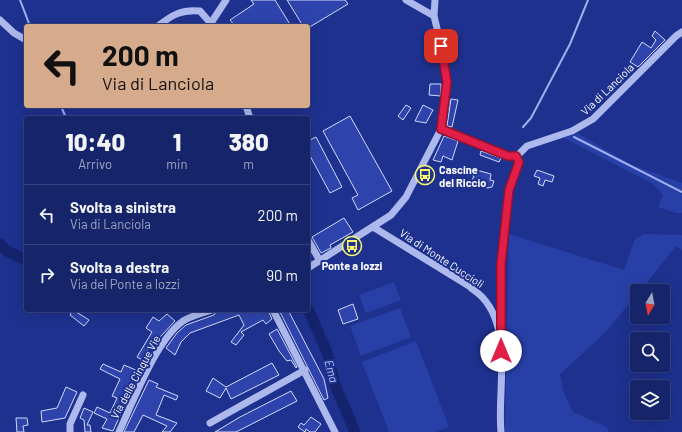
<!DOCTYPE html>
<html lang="it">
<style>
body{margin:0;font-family:Barlow,sans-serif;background:#233172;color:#f1f3f6;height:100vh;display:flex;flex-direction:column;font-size:15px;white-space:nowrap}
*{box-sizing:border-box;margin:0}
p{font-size:13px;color:#9ea5c1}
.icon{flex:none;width:22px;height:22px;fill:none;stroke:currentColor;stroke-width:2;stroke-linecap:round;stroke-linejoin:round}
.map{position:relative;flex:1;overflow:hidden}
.panel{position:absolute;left:24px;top:116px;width:286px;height:196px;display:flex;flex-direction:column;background:#16256a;border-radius:4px;box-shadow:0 4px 16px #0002,0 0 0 1px #35427e}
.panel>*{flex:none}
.hud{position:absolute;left:24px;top:24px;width:286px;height:84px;border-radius:4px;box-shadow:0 4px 16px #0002,0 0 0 1px #35427e;background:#d6ab8b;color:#111;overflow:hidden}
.needle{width:26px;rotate:190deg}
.controls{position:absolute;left:630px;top:284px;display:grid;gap:8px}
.controls a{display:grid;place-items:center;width:40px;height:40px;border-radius:4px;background:#16256a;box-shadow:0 4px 16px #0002,0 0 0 1px #35427e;font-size:20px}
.pin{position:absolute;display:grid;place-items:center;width:34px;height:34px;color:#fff;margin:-17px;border-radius:8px;box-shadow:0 2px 6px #0006}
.me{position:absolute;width:44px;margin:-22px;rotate:0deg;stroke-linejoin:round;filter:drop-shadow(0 0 3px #0008)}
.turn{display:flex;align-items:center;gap:14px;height:84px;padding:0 12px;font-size:18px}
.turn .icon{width:52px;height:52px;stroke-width:2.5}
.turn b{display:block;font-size:28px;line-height:34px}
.eta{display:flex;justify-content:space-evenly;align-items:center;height:68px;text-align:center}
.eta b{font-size:24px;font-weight:800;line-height:28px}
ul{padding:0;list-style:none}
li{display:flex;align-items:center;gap:12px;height:60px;padding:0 12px;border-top:1px solid #35427e}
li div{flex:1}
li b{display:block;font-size:15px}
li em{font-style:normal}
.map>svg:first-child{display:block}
.green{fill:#283fa7}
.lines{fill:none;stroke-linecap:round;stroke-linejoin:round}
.stream{stroke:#a0b0ee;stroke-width:2}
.river{stroke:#15236d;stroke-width:11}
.building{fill:#2e44ac;stroke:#d2daf9}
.minor{stroke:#adb9ed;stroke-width:7}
.route-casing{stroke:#92132f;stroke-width:10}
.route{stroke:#e11d48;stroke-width:7}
.labels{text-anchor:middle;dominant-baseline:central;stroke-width:4;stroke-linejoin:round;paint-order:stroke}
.street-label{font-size:11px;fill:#fff;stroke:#1e318e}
.poi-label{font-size:11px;font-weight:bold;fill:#fff;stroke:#1e318e;text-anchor:start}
.water-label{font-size:12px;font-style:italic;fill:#b9c4f4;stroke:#1e318e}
</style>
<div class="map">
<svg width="682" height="432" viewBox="0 0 682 432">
<rect width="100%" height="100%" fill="#1e318e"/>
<path class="green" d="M577,133L632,165L682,183V213H676L658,207L663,195L653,184L564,138Z
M509,234L624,270L635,239L644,234L682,235V250L676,246L640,291H637V294L605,333L560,374L563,391L573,412L607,427L609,432H505Z
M394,282L401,300L366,313L359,295Z
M400,308L411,337L361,356L350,326Z
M416,341L449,427L436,432H389L362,362Z"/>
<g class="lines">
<path class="stream" d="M20,0L30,26
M61,106L66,118
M523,127L531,118L570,44L588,0
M574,137L682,192"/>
<path class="river" d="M0,244L7,251L26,260
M308,309L327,352L335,385L355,432"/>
</g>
<path class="building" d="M251,0H275L291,26H235L230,20L254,4Z
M287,0H345L348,4L308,28V26H303Z
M655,31L665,40L638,67L630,62L642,42L651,48L656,40L652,36Z
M430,84H441V96L429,95Z
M451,99L458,100L452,127L447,126Z
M406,105L411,108L403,120L398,116Z
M423,105L433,110L426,123L415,121Z
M350,116L392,191L358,210L352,198L358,195L323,131Z
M444,136L458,141L452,160L443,156L441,162L433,160Z
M316,137L342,187L330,193L308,152V141Z
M481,151L501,158L499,162L480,155Z
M469,168L491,174L490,180L494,181L492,187L487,188L471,182L474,176L467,174Z
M537,170L554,176L552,182L545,180L543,186L538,184L540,178L534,176Z
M344,218L353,232L330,245L331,248L321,253L312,237Z
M353,304L358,319L343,324L338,310Z
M73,310L89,320L84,326L70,315Z
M217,310H268L272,319L266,324L263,320L241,332L244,335L236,345L231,342L244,325L239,315L190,333L181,342L175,355L166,348L177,333L186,325L214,315Z
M279,310H288L324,379L328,398L324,400Z
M167,314L175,321L145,353L149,357L146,362L137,357L152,332L146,328L153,317L159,321Z
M277,329L297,367L296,368L291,360L287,361L279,351L269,334Z
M272,363L279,375L231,399L226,388L220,398L206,391L213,378L226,387Z
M103,364L121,372L124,365L138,371L131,386L133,387L113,431L102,428L107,419L94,413L97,407L110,413L117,398L112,396L120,379L100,369Z
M149,380L158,384L156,387L178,396L176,400L164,395L156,415L177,423L170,432H162L167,426L143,415L134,432H124Z
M66,387L77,392L65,418L42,422L41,411L57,408Z
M291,391L297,401L236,432H215L240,417Z
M84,408L93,412L87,425H90L91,432H85L84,420L80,418Z
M311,417L321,424L315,432H310L306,429L305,432L298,427L301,423L304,425Z
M16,418H27L28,425L23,426L24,432H17Z"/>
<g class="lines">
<path class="minor" d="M406,0L434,16
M0,20L14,33L26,40
M211,23L226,0
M158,26C172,15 182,9 200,11L213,26
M246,106L250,118
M441,129L508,156H517L527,146L572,131L593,119L676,36L682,32
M373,227L469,286C473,290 479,293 483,298C513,331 497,391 501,432
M308,240L320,261
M308,268L391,215L406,197L441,129L446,104L447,82L445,62L434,16L435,0
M273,310L335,432
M501,328V264L509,190L519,162L517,156
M210,423L305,370
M70,432V424L83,395
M119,432C133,402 156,340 183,321C191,316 203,313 212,310"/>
</g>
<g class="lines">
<defs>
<path id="route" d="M441,46L447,82L441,129L508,156H516L519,162L509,190L501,264V351"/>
</defs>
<use href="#route" class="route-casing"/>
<use href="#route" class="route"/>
</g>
<defs>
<symbol id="bus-ring" viewBox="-11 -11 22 22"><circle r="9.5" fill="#1e318e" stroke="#fbf86c" stroke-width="1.5"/><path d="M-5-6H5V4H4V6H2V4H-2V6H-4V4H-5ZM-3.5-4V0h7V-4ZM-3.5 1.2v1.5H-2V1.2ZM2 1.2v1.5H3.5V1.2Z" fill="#fbf86c"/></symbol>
</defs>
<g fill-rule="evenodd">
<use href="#bus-ring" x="414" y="164" width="22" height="22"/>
<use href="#bus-ring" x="341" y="235" width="22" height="22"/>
</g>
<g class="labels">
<g class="street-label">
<text transform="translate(607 89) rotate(-44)">Via di Lanciola</text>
<text transform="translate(442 258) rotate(33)">Via di Monte Cuccioli</text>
<text transform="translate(135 377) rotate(-62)">Via delle Cinque Vie</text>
</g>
<g class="poi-label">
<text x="439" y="169">Cascine<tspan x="439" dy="13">del Riccio</tspan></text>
<text x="352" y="265" text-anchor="middle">Ponte a Iozzi</text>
</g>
<g class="water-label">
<text transform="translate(332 371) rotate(75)">Ema</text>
</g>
</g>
</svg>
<div class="controls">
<a><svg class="needle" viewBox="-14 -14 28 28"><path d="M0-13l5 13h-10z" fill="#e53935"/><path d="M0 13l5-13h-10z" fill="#9ea5c1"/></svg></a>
<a><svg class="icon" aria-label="search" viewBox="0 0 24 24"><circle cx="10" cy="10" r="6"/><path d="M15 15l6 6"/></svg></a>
<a><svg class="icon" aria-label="layers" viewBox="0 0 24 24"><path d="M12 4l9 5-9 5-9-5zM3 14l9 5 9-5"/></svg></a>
</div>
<div class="pin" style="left:441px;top:46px;background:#d93025"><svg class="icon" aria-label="arrive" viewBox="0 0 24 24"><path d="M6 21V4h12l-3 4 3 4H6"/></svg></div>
<svg class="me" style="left:501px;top:351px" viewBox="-20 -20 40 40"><circle r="19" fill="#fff"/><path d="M0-13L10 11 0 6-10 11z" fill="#e11d48"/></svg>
<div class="hud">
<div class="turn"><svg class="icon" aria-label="left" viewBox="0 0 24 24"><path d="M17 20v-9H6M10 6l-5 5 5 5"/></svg><div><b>200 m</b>Via di Lanciola</div></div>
</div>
<section class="panel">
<div class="eta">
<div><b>10:40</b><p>Arrivo</p></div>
<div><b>1</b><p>min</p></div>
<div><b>380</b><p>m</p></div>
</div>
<ul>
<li><svg class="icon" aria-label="left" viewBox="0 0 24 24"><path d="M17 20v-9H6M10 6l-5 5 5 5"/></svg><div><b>Svolta a sinistra</b><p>Via di Lanciola</p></div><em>200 m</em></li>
<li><svg class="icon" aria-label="right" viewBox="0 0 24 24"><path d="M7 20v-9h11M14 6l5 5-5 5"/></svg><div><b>Svolta a destra</b><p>Via del Ponte a Iozzi</p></div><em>90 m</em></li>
</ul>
</section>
</div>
